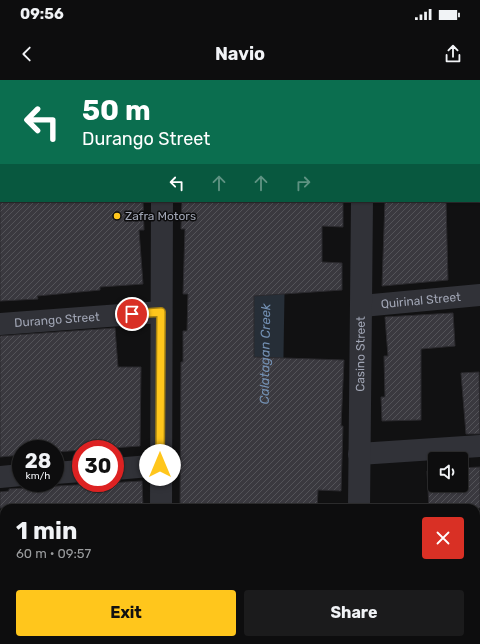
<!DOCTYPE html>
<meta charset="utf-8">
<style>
body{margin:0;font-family:Rubik,sans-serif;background:#1b1b1c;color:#f1f3f6;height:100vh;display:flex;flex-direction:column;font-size:15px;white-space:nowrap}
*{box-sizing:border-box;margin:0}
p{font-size:13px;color:#9a9c9e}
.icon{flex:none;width:22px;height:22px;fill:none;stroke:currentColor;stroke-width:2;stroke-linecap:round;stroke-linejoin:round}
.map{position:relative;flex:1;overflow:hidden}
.panel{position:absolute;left:0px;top:424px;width:480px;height:140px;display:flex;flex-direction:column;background:#0d0d0e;border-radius:12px 12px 0 0;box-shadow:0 1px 3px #0004,0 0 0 1px #2d2d2e}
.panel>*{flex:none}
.top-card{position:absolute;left:0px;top:0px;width:480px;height:122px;box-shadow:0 1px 3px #0004,0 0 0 1px #2d2d2e;background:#0b6e4f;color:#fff;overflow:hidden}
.controls{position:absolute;left:428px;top:372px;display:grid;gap:8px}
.controls a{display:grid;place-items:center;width:40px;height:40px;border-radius:4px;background:#0d0d0e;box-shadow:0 1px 3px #0004,0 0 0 1px #2d2d2e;font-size:20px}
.speed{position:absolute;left:12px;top:360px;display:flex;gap:8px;font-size:20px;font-weight:700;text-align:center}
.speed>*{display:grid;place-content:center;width:52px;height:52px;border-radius:50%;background:#0d0d0e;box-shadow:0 1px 3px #0004,0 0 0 1px #2d2d2e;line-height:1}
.speed small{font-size:10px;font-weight:400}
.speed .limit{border:6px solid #d22;background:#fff;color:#111}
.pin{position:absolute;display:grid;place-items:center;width:34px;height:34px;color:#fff;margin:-17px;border:2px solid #fff;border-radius:50%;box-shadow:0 1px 4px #0007}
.me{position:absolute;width:44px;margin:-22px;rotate:0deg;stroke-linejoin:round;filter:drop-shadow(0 0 3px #0008)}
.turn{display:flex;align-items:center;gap:14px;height:84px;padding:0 16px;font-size:18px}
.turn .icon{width:52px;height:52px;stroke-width:2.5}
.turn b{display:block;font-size:28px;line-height:34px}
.lanes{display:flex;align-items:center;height:38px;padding:0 16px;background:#0003;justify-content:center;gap:20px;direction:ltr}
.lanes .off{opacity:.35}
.round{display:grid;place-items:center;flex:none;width:42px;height:42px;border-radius:4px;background:#1b1b1c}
.overview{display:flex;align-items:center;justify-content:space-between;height:68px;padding:0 16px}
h1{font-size:24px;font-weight:700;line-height:30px}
.cta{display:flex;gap:8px;margin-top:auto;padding:8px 16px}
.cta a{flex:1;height:46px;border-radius:4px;background:#ffc61c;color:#111;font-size:16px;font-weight:700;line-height:46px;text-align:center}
.cta a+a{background:#1b1b1c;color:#f1f3f6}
.status{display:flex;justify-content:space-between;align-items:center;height:28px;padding:0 20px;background:#0d0d0e;direction:ltr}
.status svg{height:11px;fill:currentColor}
header{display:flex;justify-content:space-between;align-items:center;height:52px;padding:0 16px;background:#0d0d0e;font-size:18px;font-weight:700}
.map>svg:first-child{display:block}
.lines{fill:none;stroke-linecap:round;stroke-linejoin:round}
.river{stroke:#262e37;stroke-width:38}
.building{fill:url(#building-hatch);stroke:#2b2a2e}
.minor{stroke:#313238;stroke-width:22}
.route-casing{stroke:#a68112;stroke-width:10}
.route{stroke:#ffc61c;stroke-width:7}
.poi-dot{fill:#ffc61c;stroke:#0c0c0d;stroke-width:1.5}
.labels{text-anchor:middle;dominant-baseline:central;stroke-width:3;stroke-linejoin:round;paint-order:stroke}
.poi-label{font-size:12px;fill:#a0a5b4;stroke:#0c0c0d;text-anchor:start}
.street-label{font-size:12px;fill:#a0a5b4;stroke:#0c0c0d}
.water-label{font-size:13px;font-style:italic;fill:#7390b3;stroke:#0c0c0d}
</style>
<div class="status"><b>09:56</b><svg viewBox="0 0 49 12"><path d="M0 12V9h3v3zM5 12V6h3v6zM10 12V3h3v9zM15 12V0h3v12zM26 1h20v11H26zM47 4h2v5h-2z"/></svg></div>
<header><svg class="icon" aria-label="back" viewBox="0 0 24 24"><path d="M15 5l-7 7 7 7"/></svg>Navio<svg class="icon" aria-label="share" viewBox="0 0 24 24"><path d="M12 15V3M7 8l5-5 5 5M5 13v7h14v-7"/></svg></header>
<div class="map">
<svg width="480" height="564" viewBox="0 0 480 564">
<defs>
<pattern id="building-hatch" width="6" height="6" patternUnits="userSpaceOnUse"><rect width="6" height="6" fill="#3a393f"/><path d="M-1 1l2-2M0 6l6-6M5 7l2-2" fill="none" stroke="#535358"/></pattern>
</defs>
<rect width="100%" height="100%" fill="#111112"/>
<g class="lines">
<g class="river">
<path d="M278,1V0"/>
<path id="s1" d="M262,428L267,121"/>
<path d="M260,564V560"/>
</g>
</g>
<path class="building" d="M0,121H143L144,150H139L143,204L100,207V210L37,216L38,219L0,221Z
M182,121H343V147L322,146V182L342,183V210L254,216V277L344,280L341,346H343L341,411L318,410L317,428H180L181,282H183V251H187L188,214H183L185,149H181Z
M385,121H446L448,200L382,206Z
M453,233L455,266L421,269V340L382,341L381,317H385L384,276H388L385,237Z
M115,248L118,287H141L140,366L55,372V369H21V375L0,377V256Z
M479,292L480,354H466L461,293Z
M480,387V428H429L427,391L435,390V405H461V388Z
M142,401L143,428H0V412L9,411V409Z"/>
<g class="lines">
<g class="minor">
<path d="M174,1V0"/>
<path d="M372,1V0"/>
<path d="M479,47H480"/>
<path d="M0,81L1,80"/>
<path id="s2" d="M362,226L480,215"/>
<path id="s3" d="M0,244L161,232"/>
<path d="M359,374L480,366"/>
<path d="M115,389L161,385"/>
<path d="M55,393L81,391"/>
<path d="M0,397L21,395"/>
<path d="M161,428L162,121"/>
<path id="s4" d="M359,428L362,121"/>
<path d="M476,524H480"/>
<path d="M0,558L4,557"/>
<path d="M160,564L161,560"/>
<path d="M358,564L359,560"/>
</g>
</g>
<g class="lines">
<defs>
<path id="route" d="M132,234L161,232L160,385"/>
</defs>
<use href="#route" class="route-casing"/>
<use href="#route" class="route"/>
</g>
<circle class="poi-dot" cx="117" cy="136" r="4"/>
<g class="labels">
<g class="poi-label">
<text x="125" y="136">Zafra Motors</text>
</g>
<g class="street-label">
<text stroke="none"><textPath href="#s2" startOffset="59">Quirinal Street</textPath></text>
<text stroke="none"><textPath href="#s3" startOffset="57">Durango Street</textPath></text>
<text stroke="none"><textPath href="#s4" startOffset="154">Casino Street</textPath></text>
</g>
<g class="water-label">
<text stroke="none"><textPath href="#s1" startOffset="154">Calatagan Creek</textPath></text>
</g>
</g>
</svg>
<div class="controls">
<a><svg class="icon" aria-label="sound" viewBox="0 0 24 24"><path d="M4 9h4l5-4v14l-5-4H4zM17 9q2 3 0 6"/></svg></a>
</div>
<div class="speed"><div>28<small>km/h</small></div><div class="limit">30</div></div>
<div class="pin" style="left:132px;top:234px;background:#d93025"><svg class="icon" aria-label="arrive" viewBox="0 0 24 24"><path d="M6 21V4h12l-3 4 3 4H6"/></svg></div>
<svg class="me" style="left:160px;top:385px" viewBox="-20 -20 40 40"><circle r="19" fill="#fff"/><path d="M0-13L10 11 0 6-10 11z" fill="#ffc61c"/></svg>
<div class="top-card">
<div class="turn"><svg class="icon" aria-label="left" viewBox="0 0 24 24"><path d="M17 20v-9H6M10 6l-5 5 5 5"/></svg><div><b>50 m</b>Durango Street</div></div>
<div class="lanes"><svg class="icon" aria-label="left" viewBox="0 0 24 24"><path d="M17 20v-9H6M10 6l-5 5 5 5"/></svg><svg class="icon off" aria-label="ahead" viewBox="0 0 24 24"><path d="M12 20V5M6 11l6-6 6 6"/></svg><svg class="icon off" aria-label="ahead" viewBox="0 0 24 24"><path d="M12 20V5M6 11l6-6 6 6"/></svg><svg class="icon off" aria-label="right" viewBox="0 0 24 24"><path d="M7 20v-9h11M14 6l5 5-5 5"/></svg></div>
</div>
<section class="panel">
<div class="overview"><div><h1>1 min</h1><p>60 m · 09:57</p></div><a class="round" style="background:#d93025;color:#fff"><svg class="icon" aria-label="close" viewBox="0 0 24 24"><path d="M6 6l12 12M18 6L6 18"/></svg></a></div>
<div class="cta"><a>Exit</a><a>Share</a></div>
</section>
</div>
